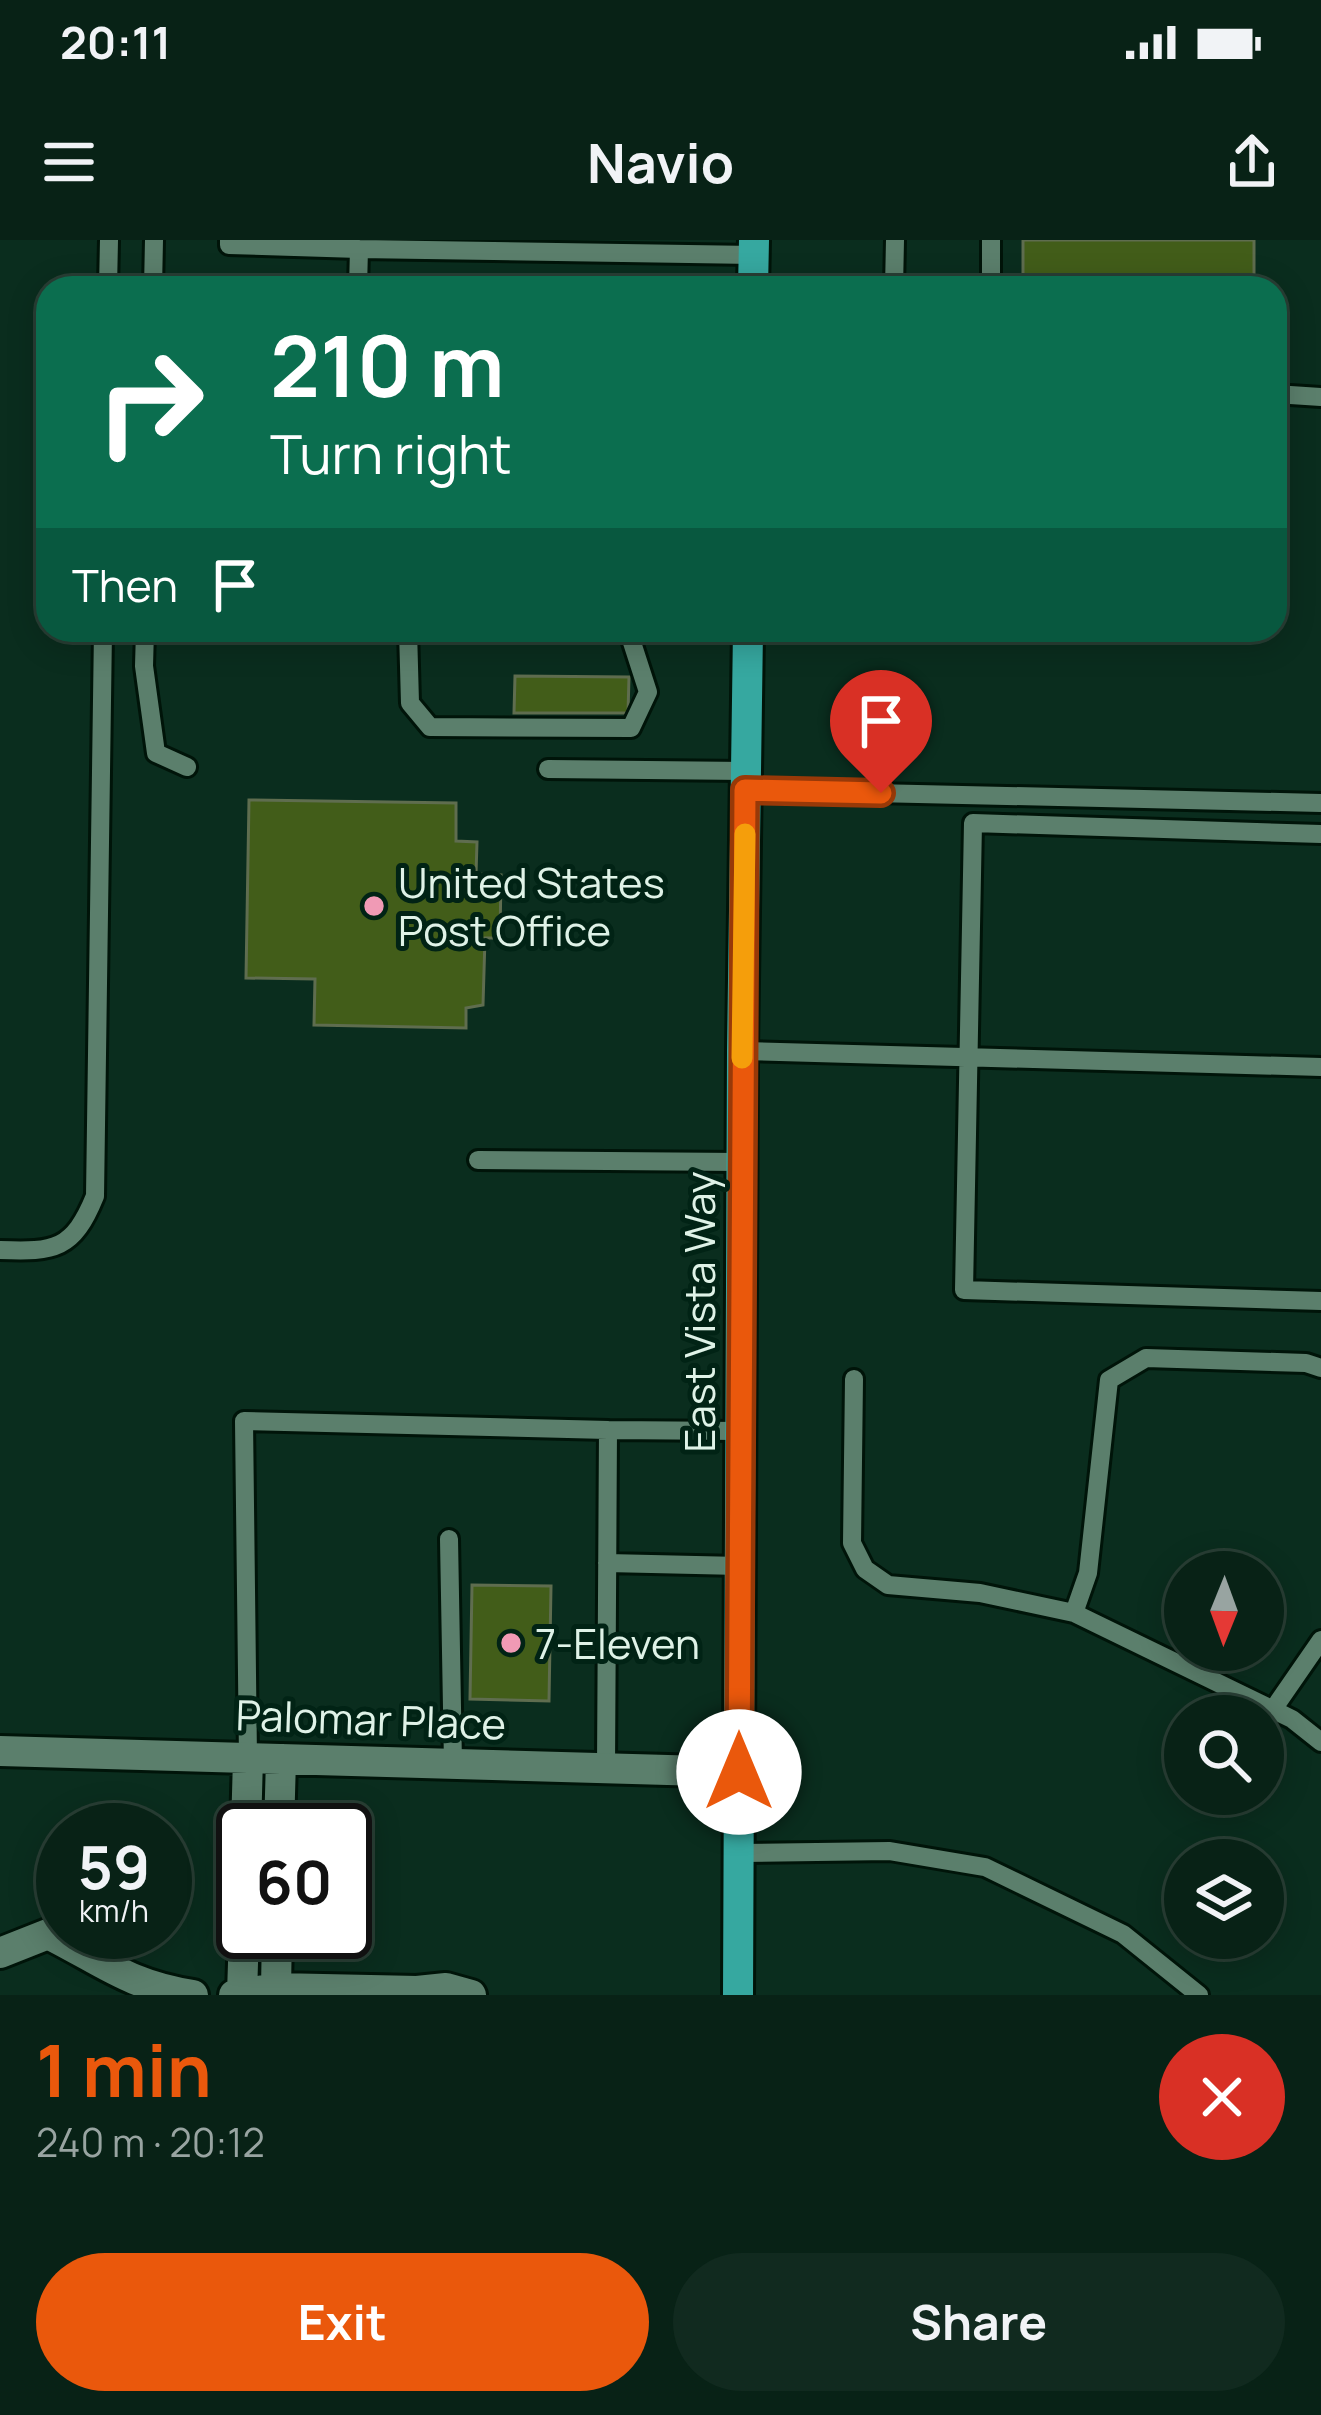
<!DOCTYPE html>
<meta charset="utf-8">
<style>
body{margin:0;font-family:Manrope,sans-serif;background:#112a1f;color:#f1f3f6;height:100vh;display:flex;flex-direction:column;font-size:45px;white-space:nowrap}
*{box-sizing:border-box;margin:0}
p{font-size:39px;color:#98a4a1}
.icon{flex:none;width:66px;height:66px;fill:none;stroke:currentColor;stroke-width:2;stroke-linecap:round;stroke-linejoin:round}
.map{position:relative;height:1755px;overflow:hidden}
.drawer{display:flex;flex-direction:column;background:#082216;flex:1}
.drawer>*{flex:none}
.banner{position:absolute;left:36px;top:36px;width:1251px;height:366px;border-radius:36px;box-shadow:0 6px 30px #0003,0 0 0 3px #293f35;background:#0b6e4f;color:#fff;overflow:hidden}
.needle{width:78px;rotate:181deg}
.fabs{position:absolute;left:1164px;top:1311px;display:grid;gap:24px}
.fabs a{display:grid;place-items:center;width:120px;height:120px;border-radius:50%;background:#082216;box-shadow:0 6px 30px #0003,0 0 0 3px #293f35;font-size:60px}
.speed{position:absolute;left:36px;top:1563px;display:flex;gap:24px;font-size:60px;font-weight:700;text-align:center}
.speed>*{display:grid;place-content:center;width:156px;height:156px;border-radius:50%;background:#082216;box-shadow:0 6px 30px #0003,0 0 0 3px #293f35;line-height:1}
.speed small{font-size:30px;font-weight:400}
.speed .limit{border:6px solid #111;border-radius:18px;background:#fff;color:#111}
.pin{position:absolute;display:grid;place-items:center;width:102px;height:102px;color:#fff;margin:-123px -51px;border-radius:50% 50% 50% 0;rotate:-45deg;box-shadow:0 0 12px #0007}
.pin .icon{rotate:45deg}
.me{position:absolute;width:132px;margin:-66px;rotate:0deg;stroke-linejoin:round;filter:drop-shadow(0 0 9px #0008)}
.turn{display:flex;align-items:center;gap:42px;height:252px;padding:0 36px;font-size:54px}
.turn .icon{width:156px;height:156px;stroke-width:2.5}
.turn b{display:block;font-size:84px;line-height:102px}
.then{display:flex;align-items:center;height:114px;padding:0 36px;background:#0003;gap:24px;font-size:45px}
.round{display:grid;place-items:center;flex:none;width:126px;height:126px;border-radius:63px;background:#112a1f}
.headline{display:flex;align-items:center;justify-content:space-between;height:204px;padding:0 36px}
h1{font-size:72px;font-weight:700;line-height:90px;color:#ea580c}
.cta{display:flex;gap:24px;margin-top:auto;padding:24px 36px}
.cta a{flex:1;height:138px;border-radius:72px;background:#ea580c;color:#fff;font-size:48px;font-weight:700;line-height:138px;text-align:center}
.cta a+a{background:#112a1f;color:#f1f3f6}
.status{display:flex;justify-content:space-between;align-items:center;height:84px;padding:0 60px;background:#082216;direction:ltr}
.status svg{height:33px;fill:currentColor}
header{display:flex;justify-content:space-between;align-items:center;height:156px;padding:0 36px;background:#082216;font-size:54px;font-weight:700}
.map>svg:first-child{display:block}
.building{fill:#425d19;stroke:#5f6d4f;stroke-width:3}
.lines{fill:none;stroke-linecap:round;stroke-linejoin:round}
.lane-casing{stroke:#001409;stroke-width:24}
.street-casing{stroke:#001409;stroke-width:36}
.primary-casing{stroke:#001409;stroke-width:36}
.lane{stroke:#5b7f6c;stroke-width:18}
.street{stroke:#5b7f6c;stroke-width:30}
.primary{stroke:#36a8a0;stroke-width:30}
.route-casing{stroke:#983908;stroke-width:30}
.route{stroke:#ea580c;stroke-width:21}
.slow{stroke:#f59e0b;stroke-width:21}
.poi-dot{fill:#f09ab5;stroke:#012315;stroke-width:4.5}
.labels{text-anchor:middle;dominant-baseline:central;stroke-width:10;stroke-linejoin:round;paint-order:stroke}
.poi-label{font-size:42px;fill:#dff2e7;stroke:#012315;text-anchor:start}
.street-label{font-size:42px;fill:#dff2e7;stroke:#012315}
</style>
<div class="status"><b>20:11</b><svg viewBox="0 0 49 12"><path d="M0 12V9h3v3zM5 12V6h3v6zM10 12V3h3v9zM15 12V0h3v12zM26 1h20v11H26zM47 4h2v5h-2z"/></svg></div>
<header><svg class="icon" aria-label="menu" viewBox="0 0 24 24"><path d="M4 6h16M4 12h16M4 18h16"/></svg>Navio<svg class="icon" aria-label="share" viewBox="0 0 24 24"><path d="M12 15V3M7 8l5-5 5 5M5 13v7h14v-7"/></svg></header>
<div class="map">
<svg width="1321" height="1755" viewBox="0 0 1321 1755">
<rect width="100%" height="100%" fill="#0a2d1e"/>
<path class="building" d="M1023,0H1254V48H1023Z
M515,436L629,437L628,473H514Z
M249,560L456,563V601L477,602L476,634L501,635L500,698H485L483,765L466,768V788L314,785L315,739L246,738Z
M472,1345L551,1346L549,1461L470,1459Z"/>
<g class="lines">
<defs>
<path id="lane" d="M229,0V5L359,9
M991,0V48
M108,48L109,0
M153,48L154,0
M358,48L359,9L754,15
M894,48L895,0
M1275,154L1321,157
M145,390L144,426L156,513L187,527
M408,390L410,463L430,487L631,488L648,452L628,390
M548,529L746,531
M745,550L1321,563
M1321,594L973,583L964,1050L1321,1061
M742,811L1321,827
M478,920L741,922
M0,1010C55,1012 73,1010 95,956L103,390
M854,1139L852,1303L865,1329L888,1345L980,1353L1074,1373L1292,1479L1321,1502
M608,1190L740,1191
M449,1299L453,1524
M607,1323L740,1326
M1074,1373L1088,1333L1109,1140L1146,1118L1306,1123L1321,1128
M1272,1471L1321,1400
M248,1518L244,1181L608,1190L606,1528
M738,1613L890,1611L985,1627L1123,1694L1199,1755"/>
<path id="street" d="M0,1511L739,1532
M246,1590L248,1518
M279,1590L281,1519
M0,1713L48,1694C104,1722 128,1745 193,1755
M276,1748L277,1692
M242,1754L244,1692
M234,1755L276,1748L417,1751
M422,1755L417,1751L446,1748L471,1755"/>
<path id="primary" d="M753,48L754,0
M738,1755L742,811L748,390"/>
</defs>
<use href="#lane" class="lane-casing"/>
<use href="#street" class="street-casing"/>
<use href="#primary" class="primary-casing"/>
<use href="#lane" class="lane"/>
<use href="#street" class="street"/>
<use href="#primary" class="primary"/>
</g>
<g class="lines">
<defs>
<path id="route" d="M739,1532L745,550L881,553"/>
</defs>
<use href="#route" class="route-casing"/>
<use href="#route" class="route"/>
<path class="slow" d="M742,818L745,594"/>
</g>
<g class="poi-dot">
<circle cx="374" cy="666" r="12"/>
<circle cx="511" cy="1403" r="12"/>
</g>
<g class="labels">
<g class="poi-label">
<text x="398" y="642">United States<tspan x="398" dy="48">Post Office</tspan></text>
<text x="535" y="1403">7-Eleven</text>
</g>
<g class="street-label">
<text transform="translate(699 1072) rotate(-90)">East Vista Way</text>
<text transform="translate(371 1479) rotate(2)">Palomar Place</text>
</g>
</g>
</svg>
<div class="fabs">
<a><svg class="needle" viewBox="-14 -14 28 28"><path d="M0-13l5 13h-10z" fill="#e53935"/><path d="M0 13l5-13h-10z" fill="#98a4a1"/></svg></a>
<a><svg class="icon" aria-label="search" viewBox="0 0 24 24"><circle cx="10" cy="10" r="6"/><path d="M15 15l6 6"/></svg></a>
<a><svg class="icon" aria-label="layers" viewBox="0 0 24 24"><path d="M12 4l9 5-9 5-9-5zM3 14l9 5 9-5"/></svg></a>
</div>
<div class="speed"><div>59<small>km/h</small></div><div class="limit">60</div></div>
<div class="pin" style="left:881px;top:553px;background:#d93025"><svg class="icon" aria-label="arrive" viewBox="0 0 24 24"><path d="M6 21V4h12l-3 4 3 4H6"/></svg></div>
<svg class="me" style="left:739px;top:1532px" viewBox="-20 -20 40 40"><circle r="19" fill="#fff"/><path d="M0-13L10 11 0 6-10 11z" fill="#ea580c"/></svg>
<div class="banner">
<div class="turn"><svg class="icon" aria-label="right" viewBox="0 0 24 24"><path d="M7 20v-9h11M14 6l5 5-5 5"/></svg><div><b>210 m</b>Turn right</div></div>
<div class="then">Then<svg class="icon" aria-label="arrive" viewBox="0 0 24 24"><path d="M6 21V4h12l-3 4 3 4H6"/></svg></div>
</div>
</div>
<section class="drawer">
<div class="headline"><div><h1>1 min</h1><p>240 m · 20:12</p></div><a class="round" style="background:#d93025;color:#fff"><svg class="icon" aria-label="close" viewBox="0 0 24 24"><path d="M6 6l12 12M18 6L6 18"/></svg></a></div>
<div class="cta"><a>Exit</a><a>Share</a></div>
</section>
